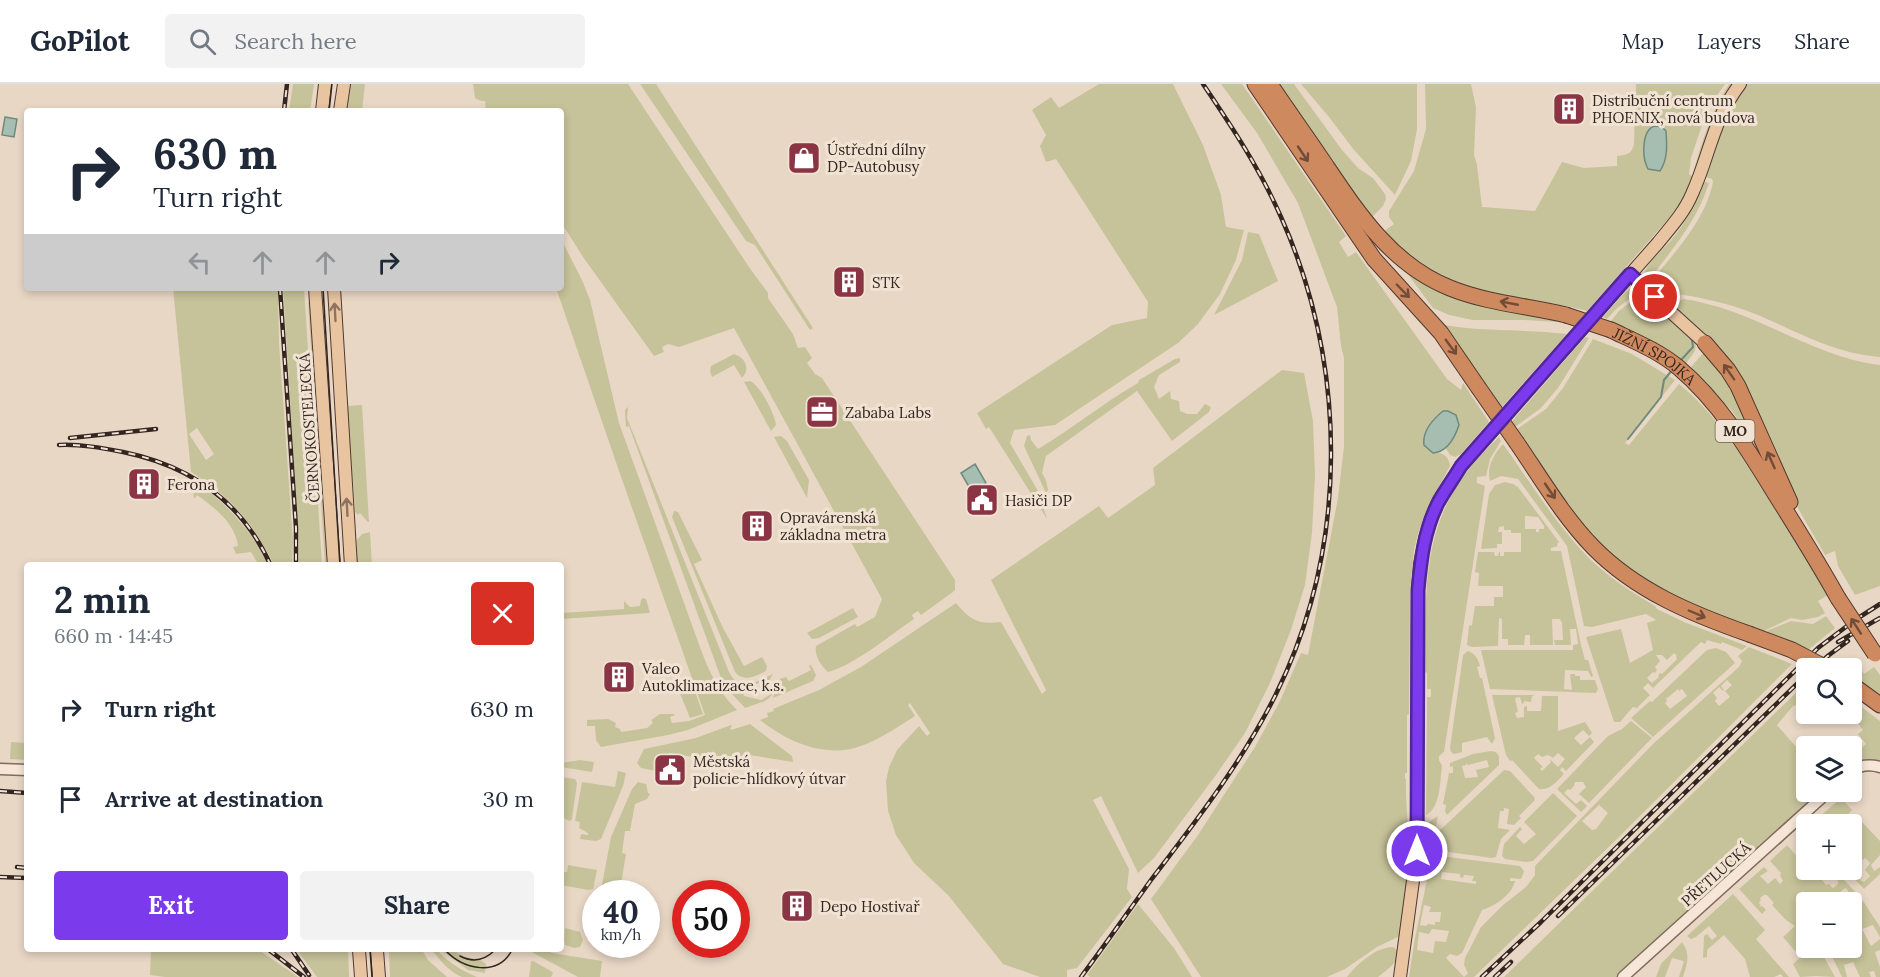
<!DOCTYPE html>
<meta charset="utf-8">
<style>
body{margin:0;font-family:Lora,serif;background:#f2f2f3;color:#1f2937;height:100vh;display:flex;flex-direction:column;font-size:22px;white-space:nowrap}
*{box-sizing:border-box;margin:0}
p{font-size:20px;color:#747a83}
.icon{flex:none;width:33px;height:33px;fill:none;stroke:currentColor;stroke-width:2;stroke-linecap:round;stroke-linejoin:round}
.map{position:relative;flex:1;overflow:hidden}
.side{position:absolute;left:24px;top:478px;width:540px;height:390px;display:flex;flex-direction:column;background:#fff;border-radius:6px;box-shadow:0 3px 9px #0003}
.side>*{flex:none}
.guide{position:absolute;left:24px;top:24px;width:540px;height:183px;border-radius:6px;box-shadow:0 3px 9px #0003;background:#fff;color:#1f2937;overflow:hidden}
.buttons{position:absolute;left:1796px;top:574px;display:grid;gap:12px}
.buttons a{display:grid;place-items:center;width:66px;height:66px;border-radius:6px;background:#fff;box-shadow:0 3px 9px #0003;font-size:30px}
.speed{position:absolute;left:582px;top:796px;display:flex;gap:12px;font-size:30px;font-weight:700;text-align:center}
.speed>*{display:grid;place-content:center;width:78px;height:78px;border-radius:50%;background:#fff;box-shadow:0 3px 9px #0003;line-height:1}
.speed small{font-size:15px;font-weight:400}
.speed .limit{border:9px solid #d22;background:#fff;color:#111}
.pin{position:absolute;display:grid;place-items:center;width:51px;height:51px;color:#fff;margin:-26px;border:3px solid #fff;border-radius:50%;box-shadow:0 2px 6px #0007}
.me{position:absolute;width:66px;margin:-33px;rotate:0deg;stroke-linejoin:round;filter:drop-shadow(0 0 4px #0008)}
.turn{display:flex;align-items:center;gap:21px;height:126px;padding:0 30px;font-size:27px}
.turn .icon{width:78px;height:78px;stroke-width:2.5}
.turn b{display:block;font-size:42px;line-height:51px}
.lanes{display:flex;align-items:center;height:57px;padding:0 30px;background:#0003;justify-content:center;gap:30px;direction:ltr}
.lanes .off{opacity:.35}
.round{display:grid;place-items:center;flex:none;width:63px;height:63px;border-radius:6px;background:#f2f2f3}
.summary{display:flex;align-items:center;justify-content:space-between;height:102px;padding:0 30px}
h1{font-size:36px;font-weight:800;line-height:45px}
.primary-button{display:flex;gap:12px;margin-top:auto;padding:12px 30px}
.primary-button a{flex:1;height:69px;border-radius:6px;background:#7c3aed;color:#fff;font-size:24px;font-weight:800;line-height:69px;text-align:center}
.primary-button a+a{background:#f2f2f3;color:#1f2937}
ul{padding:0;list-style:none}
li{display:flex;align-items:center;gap:18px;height:90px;padding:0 30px}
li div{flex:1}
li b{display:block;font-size:22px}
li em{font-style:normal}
header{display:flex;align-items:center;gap:36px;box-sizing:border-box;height:84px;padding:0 30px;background:#fff;border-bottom:2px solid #e0e1e3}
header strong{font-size:28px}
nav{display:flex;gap:33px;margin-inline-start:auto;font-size:21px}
.search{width:420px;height:54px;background:#f2f2f3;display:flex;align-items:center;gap:15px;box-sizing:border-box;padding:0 21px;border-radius:6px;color:#747a83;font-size:22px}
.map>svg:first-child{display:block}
.green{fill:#c6c39a;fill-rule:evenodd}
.water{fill:#a6bdb2;stroke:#6e8a7e;stroke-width:1.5}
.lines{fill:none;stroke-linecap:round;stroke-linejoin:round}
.stream{stroke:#6e8a7e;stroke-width:2}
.minor-casing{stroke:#826a5d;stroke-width:13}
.major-casing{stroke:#503931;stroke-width:14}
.highway-casing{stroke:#503931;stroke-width:17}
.minor{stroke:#f5e6d7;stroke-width:10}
.major{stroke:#e8c4a1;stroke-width:12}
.highway{stroke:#cf895f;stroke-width:15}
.tram{stroke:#33251f;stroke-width:1.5}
.rail-casing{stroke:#33251f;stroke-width:4.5}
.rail{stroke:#f1e3d3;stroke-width:2;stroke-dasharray:7;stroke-linecap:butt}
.highway-bridge-casing{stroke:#503931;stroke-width:17;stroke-linecap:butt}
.highway-bridge{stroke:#cf895f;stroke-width:15}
.oneway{stroke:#714d39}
.oneway2{stroke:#8e7460}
.route-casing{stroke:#51269a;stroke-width:15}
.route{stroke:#7c3aed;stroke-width:10}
.labels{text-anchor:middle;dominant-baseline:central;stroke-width:6;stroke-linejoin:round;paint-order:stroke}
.shield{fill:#f1e3d3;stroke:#6c5e55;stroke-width:1.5}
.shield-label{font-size:14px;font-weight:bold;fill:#33251f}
.poi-label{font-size:15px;fill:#33251f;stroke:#f1e3d3;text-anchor:start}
.street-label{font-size:15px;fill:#33251f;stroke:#f1e3d3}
</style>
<header>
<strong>GoPilot</strong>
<div class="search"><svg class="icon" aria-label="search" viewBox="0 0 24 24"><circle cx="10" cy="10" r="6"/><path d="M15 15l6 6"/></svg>Search here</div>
<nav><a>Map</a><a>Layers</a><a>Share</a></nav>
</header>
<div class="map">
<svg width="1880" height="893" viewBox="0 0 1880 893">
<rect width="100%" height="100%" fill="#e9d7c5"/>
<path class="green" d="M293,0H314L310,27H289Z
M348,0H365L362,27H344Z
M473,0H628L749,183L768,209V214L793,250L798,264L805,263L812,274L807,279L815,290L822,294L955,496V506L953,508L921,531L918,527L912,531L914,535C890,551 855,581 828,588C821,582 814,571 816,562L855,540L857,543L875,533L882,515L734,244L679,263L668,260L662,263L664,268L654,272L583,173L561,138V27H486L485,17H481L475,14Z
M640,0H656L813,244L810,246L755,161L746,157Z
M1099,0H1173L1203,61L1221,111L1226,143L1244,146L1236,176L1220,210L1198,240L1178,259L1055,341L1014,346L1010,359L1038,407L1047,435L989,343L986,345L977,329L1112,241L1147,234L1148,218L1056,75L1046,78L1040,62L1046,51L1032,26L1051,13L1059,24Z
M1221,0H1242L1346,152L1339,158L1348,173L1356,168L1447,295L1461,306L1463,299L1489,338L1461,370L1455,373L1450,371L1445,363L1456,349V331C1435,319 1427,345 1424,361L1433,369C1442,368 1449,372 1450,382L1428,423L1419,446L1414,466L1410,508L1409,630L1407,631V689H1405V695H1406C1405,721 1410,746 1408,772L1410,773L1402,851L1377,863L1345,885L1327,893H1201L1151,815L1198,751L1255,663L1280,617L1301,569L1308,571L1338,414L1344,362V274L1341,262L1337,223L1298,119L1257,49Z
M1278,0H1294L1342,66L1358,84L1373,94L1385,110L1386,115L1383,122L1372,133L1339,90Z
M1301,0H1417V45L1411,77L1395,111L1354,66L1329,33Z
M1425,0H1471L1476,23L1474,71L1477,81L1482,123L1535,127L1562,78L1584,84L1617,82V72C1626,71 1632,70 1634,60L1636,0H1725L1707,26L1691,74L1689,90L1694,94L1685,112L1671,132L1587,227C1539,213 1484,214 1438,191C1417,180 1400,164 1383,148L1394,140L1389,133V127L1414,87L1426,45Z
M1729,0H1734L1695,91L1693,89C1702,57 1711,28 1729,0Z
M1746,0H1880V273C1834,269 1800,249 1758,231C1725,217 1690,212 1655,206L1648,201C1673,170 1705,138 1713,98L1712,95L1705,93L1723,37Z
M1703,97L1709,99C1697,138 1670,168 1645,201C1643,196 1643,192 1645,187C1651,175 1664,165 1672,155C1687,138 1695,118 1703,97Z
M1248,148L1259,150L1278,197L1214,231L1242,176Z
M561,155L582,196L590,216L619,339L701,566C710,590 719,608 737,626L688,646L668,651L601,663L596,656L595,642H587V636L608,635L616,639L615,643L620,645L621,648L647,644L653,639L651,636L660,630H674L675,631L670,633L672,639L689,637L705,631L619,387L556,204H561Z
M1401,181L1562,235L1558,238L1524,236H1473L1449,231L1433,224Z
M173,204H278L279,259L293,458L292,481H274C254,440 231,413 191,388ZM197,344L214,370L206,376L189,350Z
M283,204H304L322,481H299V458Z
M1634,204L1641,206L1616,225L1607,235L1603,233L1625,208Z
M1643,208L1696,259L1695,267L1685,281L1643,253L1611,237L1619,227Z
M1683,215C1695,216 1707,220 1719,223C1773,240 1823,274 1880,281V502L1855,511L1838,482L1835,467L1825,471L1791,412L1752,321L1675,224V219Z
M312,217L329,481H325L308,218Z
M1444,241C1485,248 1526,245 1567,250L1502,323Z
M1585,253L1589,254L1558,304L1541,324L1515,343L1512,337Z
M1593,255L1632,270L1675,296L1625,359L1629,361L1679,300C1716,330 1739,368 1764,408C1786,442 1807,476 1828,511L1818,517L1825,529L1818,533L1802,536L1791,534L1764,547L1755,543L1753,545C1704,526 1656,507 1614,474C1578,445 1549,395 1523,357L1525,356L1517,345L1546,325L1563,304Z
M1704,268L1722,283L1761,371L1732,327L1693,288L1691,283Z
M734,270C745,273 751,285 742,294L734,281L712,293L710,287L711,282Z
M1180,274V278L1159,291L1154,303L1159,315L1170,307L1171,315L1179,317L1180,327L1187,330H1197L1205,320L1211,323L1209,328L1172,357L1137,307L1046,372L1042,389L1046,396L1048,406L1046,409L1024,362L1027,352L1030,351L1031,356L1038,365C1073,344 1103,319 1138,299L1139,296L1175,275Z
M1282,286L1304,289L1313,337L1315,391L1312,449L1305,501L1291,546L1270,599L1245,649L1216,691L1154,774L1138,789L1101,712L1093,716L1129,785L1127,805L1132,813L1077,884L1067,886V893H1040L1003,880L948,811L914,779L896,751L888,727L886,697L889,683L897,666L919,642L927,652L930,649L910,619L908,621L915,632C898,643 880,655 861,662C826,675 787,658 760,636L768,633L767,629L774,627L773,625L819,606L861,583L956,519C970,536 979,541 1001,538L1042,610L1046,606L991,496L1099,422L1108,434L1155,401L1153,384Z
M750,297C760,301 775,330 776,341L771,347L744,298Z
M633,317L628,323L627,334L729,588C741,612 757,596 773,590L768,599L764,596L743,607L744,612L761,616L773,609L772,603L777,597C773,619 763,617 745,624L732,610L721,594L629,342L626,343L625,326Z
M362,321L369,438H368L360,429L358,431L355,428L353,397L350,393L347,322Z
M781,352L787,357L809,396L807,414L774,353Z
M1499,353L1501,357L1490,375L1486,392L1477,393V399L1485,402L1444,668L1439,672V676L1442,682C1440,696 1441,724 1426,731L1427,613H1431V605H1427V589L1425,588C1426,491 1420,425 1499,353Z
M1503,360C1530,398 1559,445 1592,477C1611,495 1633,509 1655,522L1657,525L1684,538L1747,562L1742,566L1722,558L1721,560L1707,556L1705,560L1701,558L1653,604L1648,599L1643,604L1650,611L1637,624L1633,623L1620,638H1614L1586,553L1621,545L1630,579L1653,566L1647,539L1656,536L1646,530L1592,543L1584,542L1567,462L1518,395L1501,392L1490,397C1486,383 1494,370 1503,360ZM1674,569L1677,572L1676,573L1677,575L1662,590L1660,589L1658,592L1659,593L1652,599L1647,594L1653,588L1655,589L1657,586L1655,583L1660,577L1656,571H1662L1667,576Z
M192,394C225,419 251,444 268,481H259L251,468L236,470L233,463L238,462C235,439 215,424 197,411L194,415Z
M1505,398L1513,400L1518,403L1559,458L1557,460L1558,462L1551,464V467H1561L1581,561L1585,576H1588L1593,592L1591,593L1588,587L1565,586L1564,605L1572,606L1570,590H1575V592H1580V596H1595L1598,605L1596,609L1490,605L1481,566H1573V561L1578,560L1576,545H1570L1571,561H1555L1554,556H1563L1562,539L1560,535H1552L1553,561H1530V551H1525L1524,561H1508V555H1502V535L1499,534L1498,562L1472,563L1467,561L1469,542L1472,541L1475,522H1494V513H1503V502H1478L1479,489L1475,488L1478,468H1494L1495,472H1498L1499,468H1500V472H1504V468H1521V449H1511V446H1504V442L1499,443L1498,448H1502V460H1497V464L1481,465L1489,410L1495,401ZM1525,432L1538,433L1544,442V445H1539V448H1536V445H1525Z
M674,427L678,428L702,476L694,480L722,542L744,582L762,573L767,582L766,587C756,592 744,599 735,588L672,433Z
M370,448L372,481H357V456L362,450Z
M643,514L646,515L650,529L561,535V529L624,525V517L630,523L640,522L641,516Z
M853,524L858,533L819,554L812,555L807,549Z
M1826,532L1835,544L1808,566L1766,547L1791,537L1813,540Z
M1749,563L1792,580L1619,753L1474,893H1464L1468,889L1464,881L1465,874L1481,843L1503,821L1526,803L1535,791V782L1653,660L1739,583L1742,577L1738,572ZM1727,596L1732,601L1725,607L1730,613L1719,622L1715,617L1717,614L1713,609L1719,603L1723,607L1724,606L1721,602ZM1599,721L1608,729L1596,745L1592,746L1582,737Z
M1716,564L1726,568L1735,579L1653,653L1631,634L1650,617L1652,618L1707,566ZM1678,605L1679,607L1682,605L1687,612L1670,625L1665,619L1667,617L1666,615Z
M1468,567C1476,570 1478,575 1480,582L1477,583L1480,594H1482L1495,654L1492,660L1487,653L1462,659V668L1454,670L1451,668L1450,664L1463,571Z
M1856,578L1864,590L1874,583L1880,591V612L1855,595L1857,593L1851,588V585L1845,584Z
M811,581L816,591L813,597L773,614L780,595L786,593L789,597L811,586L809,582Z
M1806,599V618L1793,622L1777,641L1806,674V708H1818L1817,711L1773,751L1767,754L1758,762V765L1616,893H1504Z
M693,602L703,630L690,634L679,607Z
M1492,611H1535L1532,612L1531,618L1524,617V619L1522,620L1520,613L1515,614L1518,628L1515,629L1517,634L1524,633V623L1527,622V627H1541L1542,612H1558V647L1585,638L1592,649L1589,652L1583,646L1574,654L1581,661L1590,653L1594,658L1566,687L1562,683L1560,686L1564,690C1557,697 1550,707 1539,705L1512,676L1510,677L1506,671ZM1558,669L1565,675L1558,683L1550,675L1551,678L1542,687L1540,685L1543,683L1534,674L1538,670L1542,673L1548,671L1553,674Z
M1851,615L1880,637V678L1855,682L1851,678V673L1866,660L1858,650L1863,646L1851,630Z
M1631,637L1652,654L1589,719L1579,710L1586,703L1583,698H1575L1574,702L1570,706L1568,705L1564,709L1576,720L1581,716L1587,722L1581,728L1557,705L1608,652L1622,645Z
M750,640L792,672L793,678L743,670L741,681L669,669L666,689L641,684L637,679L644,665L696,654L731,641L732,643L730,644L731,646Z
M11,658L27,659V676L10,675Z
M1491,667L1496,668L1499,672V681L1447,731L1445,727L1446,721L1443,720L1449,689H1453V682L1450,683V679L1473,670ZM1487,676L1489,683L1476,686L1478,693L1465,694L1462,682L1466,681V679L1468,681Z
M580,676L594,678L592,688L561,683V679Z
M1504,686L1510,687L1534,713L1535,716L1519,732L1521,734L1514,741L1507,740L1509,725L1504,724V727H1500L1498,744L1510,746L1501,755L1496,773L1492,774L1433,766L1437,749Z
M618,687L626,689L623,702L601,755L596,757L580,755L581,750L588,751V749L579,744L580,738L575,737L582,698L615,703Z
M561,693L575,695L577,699L572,735L570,737L565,735L561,725Z
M638,698L646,700L648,709L650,710L647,715L635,720L630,747H625L622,769L626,770L621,800H617L615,810H603L601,806L611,753L632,705Z
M1553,709L1577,732L1533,777L1526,778L1505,775L1502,772L1504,760L1520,743L1522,745L1516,752L1524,760L1536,750L1524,738Z
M1841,714L1852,726L1848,730L1857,740L1861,737L1880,757V771L1871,781L1874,787L1880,783V790L1864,805L1846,786H1851V784L1856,780L1860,784L1856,788L1860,796L1864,798L1870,792L1865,786L1870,779L1865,774L1861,777L1858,771L1854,773L1851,771V741H1829L1826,738L1823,740L1810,741Z
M1438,732L1431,766L1426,763L1425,765L1422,766L1424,741Z
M1787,761L1802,778L1806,776V786H1820L1821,788L1818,791L1826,801L1829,800L1833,804L1838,800V797L1832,790L1835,786L1858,811L1848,819H1841L1849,810L1847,805L1845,804L1834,813L1840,819H1833L1829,813L1823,819H1806V834L1800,840L1806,845V857L1795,867L1783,853L1795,842L1786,836L1772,821L1774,819L1767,811H1764L1760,814L1761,816L1759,819L1761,821L1759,823L1762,822L1766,826L1762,830L1739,805L1764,783L1768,787L1760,792L1768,800L1775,794L1780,800L1783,797L1780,791L1781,789L1770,777Z
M1432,771L1520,782L1524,787L1521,795L1510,794V797H1515C1512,811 1495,822 1482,826L1462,869L1457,872L1450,870L1446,874L1464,893H1409L1415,854ZM1442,788L1460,790V793L1463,794L1464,791L1474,792L1472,797H1476V800L1441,795ZM1424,821L1431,823L1429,828H1441L1440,838H1435V841L1428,840L1426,842L1420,841ZM1432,845L1449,847L1446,858L1435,857L1433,869L1417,866L1419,848L1429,850Z
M568,781L597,786L593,805L588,806L561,801V788H567Z
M1733,810L1765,846L1756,855L1789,893H1783L1781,890L1774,893H1750L1745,875L1724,851L1707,866V873L1703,874L1704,852L1707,850L1712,856L1717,852L1709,842L1696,853L1691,855L1687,852Z
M1863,817L1880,843V853L1873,841L1862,845L1871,862L1880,855V866L1875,868L1880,883V893H1876L1874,887L1869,888L1871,893H1860L1853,878L1844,881L1847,893H1842L1828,864H1833L1839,873L1849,866L1848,864H1851V851L1852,852L1858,848L1854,841L1851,843V828Z
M1138,820L1174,864L1192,893H1090L1087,891Z
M565,844L580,848L583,856L580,863L574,864L565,861L564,856Z
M1682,858C1691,870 1687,880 1683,893H1679L1684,877L1672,874L1665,893H1656L1661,880Z
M1393,863C1409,872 1386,886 1378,893H1347C1357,880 1376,863 1393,863Z
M1811,864H1819L1835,893L1816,892L1800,893L1793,880Z
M151,866H259L298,893H165L150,891Z
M297,866H348L349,893H317Z
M389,866H422L428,876L447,893H390Z
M432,866H437C448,878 462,887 477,893C472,893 466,893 462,893C450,889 439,875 432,866Z
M441,866C457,865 453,868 466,873C477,876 476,872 486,880L485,889L468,886Z
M528,866H546L552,869L602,877L600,893H578Z
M533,877L551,887L553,889L551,893H529L531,878Z"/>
<path class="water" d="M5,33L17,35L14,53L2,51Z
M1655,42L1662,43L1666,47C1667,61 1668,75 1660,87L1648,85C1642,74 1641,46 1655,42Z
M1443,327H1448L1456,331L1459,341C1455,353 1447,368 1433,369L1424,361C1422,347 1432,336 1443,327Z
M975,380L986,399L972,408L961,389Z"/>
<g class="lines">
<path class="stream" d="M1681,276L1693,263L1692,256L1689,252
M1628,355L1661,313L1664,296L1673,285"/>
<defs>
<path id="minor" d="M0,685L27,686
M1851,688C1859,681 1870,680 1880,683
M1623,893L1828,708"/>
<path id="major" d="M322,27L325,0
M340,27L344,0
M1630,191L1705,259
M315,204L334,482
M334,204L351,482
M359,866L361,893
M377,866L379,893
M1400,893L1417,767L1418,506L1420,480L1425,455L1431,435L1439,416L1461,382L1657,160C1670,144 1684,129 1692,110C1710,71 1712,37 1740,0"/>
<g id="highway">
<path d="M1255,0L1374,175L1441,249L1478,303"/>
<path d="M1270,0C1288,27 1307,53 1325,80C1358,129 1392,181 1450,204C1487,219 1528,222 1566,231"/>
<path id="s1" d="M1611,246C1634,257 1659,267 1679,284C1719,318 1747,364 1774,408C1796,443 1818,478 1838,514"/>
<path d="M1705,259L1728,286L1738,302L1790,418"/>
<path d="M1517,359C1541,394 1563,432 1593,463C1636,507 1692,530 1749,550"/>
<path d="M1851,600L1880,621"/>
</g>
</defs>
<use href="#minor" class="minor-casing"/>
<use href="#major" class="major-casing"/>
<use href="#highway" class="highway-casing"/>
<use href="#minor" class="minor"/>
<use href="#major" class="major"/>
<use href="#highway" class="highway"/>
<path class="tram" d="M329,27L332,0
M323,204L340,482
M370,866L372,893
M445,866C464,886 498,893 512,866
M460,872C473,879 485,876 495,866"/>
<defs>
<path id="rail" d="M284,27L287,0
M280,204L296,444V482
M70,354L156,345
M59,361C81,360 102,364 123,368C191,382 242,417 271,482
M1838,558L1880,534
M1813,585L1829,571L1848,557
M0,707L27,709
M17,783L27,784
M0,793L27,794
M1558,832L1806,591
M269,866L304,893
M292,866L309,891
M1081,893C1105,861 1128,828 1151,796C1196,737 1243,677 1276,610C1349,462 1348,283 1281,133C1260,85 1232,43 1203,0
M1482,893L1541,838L1818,564L1855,536L1880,520
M1495,893L1511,878"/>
</defs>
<use href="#rail" class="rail-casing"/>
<use href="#rail" class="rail"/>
<defs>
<path id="highway-bridge" d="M1566,231L1611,246
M1478,303L1517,359
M1838,514L1875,570
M1749,550L1792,566L1828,585"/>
</defs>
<use href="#highway-bridge" class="highway-bridge-casing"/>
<use href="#highway-bridge" class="highway-bridge"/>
</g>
<defs><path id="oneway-shaft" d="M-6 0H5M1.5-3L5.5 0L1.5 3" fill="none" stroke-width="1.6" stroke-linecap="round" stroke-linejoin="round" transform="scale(1.5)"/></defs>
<g class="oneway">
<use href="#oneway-shaft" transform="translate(1303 70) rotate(56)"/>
<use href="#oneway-shaft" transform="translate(1403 207) rotate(46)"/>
<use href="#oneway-shaft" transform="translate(1509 219) rotate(-169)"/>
<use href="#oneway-shaft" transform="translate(1451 263) rotate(54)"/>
<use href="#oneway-shaft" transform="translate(1729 288) rotate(-125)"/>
<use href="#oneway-shaft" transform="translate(1771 376) rotate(-114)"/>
<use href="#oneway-shaft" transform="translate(1550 407) rotate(56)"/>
<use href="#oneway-shaft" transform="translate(1697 530) rotate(23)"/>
<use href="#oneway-shaft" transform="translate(1856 542) rotate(-123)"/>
</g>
<g class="oneway2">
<use href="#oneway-shaft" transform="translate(335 228) rotate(-93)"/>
<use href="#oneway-shaft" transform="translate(347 423) rotate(-93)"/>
</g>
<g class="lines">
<defs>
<path id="route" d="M1417,767L1418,506C1421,475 1424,447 1438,419C1445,406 1454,394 1461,382L1630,190L1655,213"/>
</defs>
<use href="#route" class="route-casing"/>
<use href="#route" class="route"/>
</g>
<defs>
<symbol id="building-square" viewBox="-11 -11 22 22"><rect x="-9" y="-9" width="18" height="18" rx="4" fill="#8a3444" stroke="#f1e3d3"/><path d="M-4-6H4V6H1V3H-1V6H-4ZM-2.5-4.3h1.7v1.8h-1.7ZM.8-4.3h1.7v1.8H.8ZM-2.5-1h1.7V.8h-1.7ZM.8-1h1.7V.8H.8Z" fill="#fff"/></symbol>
<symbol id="shop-square" viewBox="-11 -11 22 22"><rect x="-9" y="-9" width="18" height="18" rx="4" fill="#8a3444" stroke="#f1e3d3"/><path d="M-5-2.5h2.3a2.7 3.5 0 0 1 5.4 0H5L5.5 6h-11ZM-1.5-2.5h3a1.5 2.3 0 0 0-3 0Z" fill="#fff"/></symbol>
<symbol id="office-square" viewBox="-11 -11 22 22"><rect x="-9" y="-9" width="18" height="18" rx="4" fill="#8a3444" stroke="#f1e3d3"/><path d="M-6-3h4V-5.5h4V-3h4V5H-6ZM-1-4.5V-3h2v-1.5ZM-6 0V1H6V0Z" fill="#fff"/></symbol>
<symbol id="civic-square" viewBox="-11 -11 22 22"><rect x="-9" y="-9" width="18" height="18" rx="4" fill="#8a3444" stroke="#f1e3d3"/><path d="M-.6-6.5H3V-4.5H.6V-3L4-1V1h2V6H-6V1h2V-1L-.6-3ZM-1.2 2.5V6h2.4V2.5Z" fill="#fff"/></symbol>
</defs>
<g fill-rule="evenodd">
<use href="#building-square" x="1550" y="6" width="38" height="38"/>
<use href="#shop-square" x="785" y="55" width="38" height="38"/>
<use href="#building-square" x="830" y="179" width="38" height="38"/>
<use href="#office-square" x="803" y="309" width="38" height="38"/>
<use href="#building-square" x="125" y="381" width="38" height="38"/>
<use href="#civic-square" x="963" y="397" width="38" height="38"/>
<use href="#building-square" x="738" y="423" width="38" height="38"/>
<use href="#building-square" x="600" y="574" width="38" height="38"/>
<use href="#civic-square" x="651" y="667" width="38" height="38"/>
<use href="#building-square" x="778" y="803" width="38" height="38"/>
</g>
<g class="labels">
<rect class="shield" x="1715.5" y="336" width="39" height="22" rx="4.5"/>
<g class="shield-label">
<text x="1735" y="347">MO</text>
</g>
<g class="poi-label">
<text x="1592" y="16">Distribuční centrum<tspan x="1592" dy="17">PHOENIX, nová budova</tspan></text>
<text x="827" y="65">Ústřední dílny<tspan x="827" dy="17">DP-Autobusy</tspan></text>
<text x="872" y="198">STK</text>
<text x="845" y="328">Zababa Labs</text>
<text x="167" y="400">Ferona</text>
<text x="1005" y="416">Hasiči DP</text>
<text x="780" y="433">Opravárenská<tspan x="780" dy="17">základna metra</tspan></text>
<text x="642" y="584">Valeo<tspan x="642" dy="17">Autoklimatizace, k.s.</tspan></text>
<text x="693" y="677">Městská<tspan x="693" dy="17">policie-hlídkový útvar</tspan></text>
<text x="820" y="822">Depo Hostivař</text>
</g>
<g class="street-label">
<text stroke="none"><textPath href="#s1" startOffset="51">JIŽNÍ SPOJKA</textPath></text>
<text transform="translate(309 344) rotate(-94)">ČERNOKOSTELECKÁ</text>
<text transform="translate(1716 790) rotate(-42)">PŘETLUCKÁ</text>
</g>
</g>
</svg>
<div class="buttons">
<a><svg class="icon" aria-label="search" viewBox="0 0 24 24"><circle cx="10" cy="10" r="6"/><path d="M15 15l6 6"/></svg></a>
<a><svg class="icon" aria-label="layers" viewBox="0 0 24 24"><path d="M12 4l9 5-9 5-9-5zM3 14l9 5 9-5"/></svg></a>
<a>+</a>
<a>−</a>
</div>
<div class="speed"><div>40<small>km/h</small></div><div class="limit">50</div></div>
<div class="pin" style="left:1655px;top:213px;background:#d93025"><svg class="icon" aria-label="arrive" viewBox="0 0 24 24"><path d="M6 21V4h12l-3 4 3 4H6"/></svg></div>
<svg class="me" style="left:1417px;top:767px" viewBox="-20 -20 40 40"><circle r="17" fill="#7c3aed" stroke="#fff" stroke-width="3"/><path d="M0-11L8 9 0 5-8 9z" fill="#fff"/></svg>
<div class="guide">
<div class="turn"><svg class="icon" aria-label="right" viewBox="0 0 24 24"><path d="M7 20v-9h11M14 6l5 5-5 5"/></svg><div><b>630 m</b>Turn right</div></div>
<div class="lanes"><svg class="icon off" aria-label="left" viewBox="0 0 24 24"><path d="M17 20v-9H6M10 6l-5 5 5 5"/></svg><svg class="icon off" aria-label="ahead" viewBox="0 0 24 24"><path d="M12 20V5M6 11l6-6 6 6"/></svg><svg class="icon off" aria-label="ahead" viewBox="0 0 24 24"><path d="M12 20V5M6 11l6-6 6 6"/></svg><svg class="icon" aria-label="right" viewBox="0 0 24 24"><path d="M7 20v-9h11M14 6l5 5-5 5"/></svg></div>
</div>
<section class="side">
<div class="summary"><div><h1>2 min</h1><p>660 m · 14:45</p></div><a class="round" style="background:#d93025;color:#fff"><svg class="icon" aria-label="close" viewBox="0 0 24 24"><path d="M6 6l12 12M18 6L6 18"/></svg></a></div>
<ul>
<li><svg class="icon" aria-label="right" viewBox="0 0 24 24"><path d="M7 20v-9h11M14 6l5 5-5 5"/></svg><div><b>Turn right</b></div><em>630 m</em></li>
<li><svg class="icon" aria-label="arrive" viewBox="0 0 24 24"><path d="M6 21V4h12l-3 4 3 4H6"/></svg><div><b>Arrive at destination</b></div><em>30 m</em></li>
</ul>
<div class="primary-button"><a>Exit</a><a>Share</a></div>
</section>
</div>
